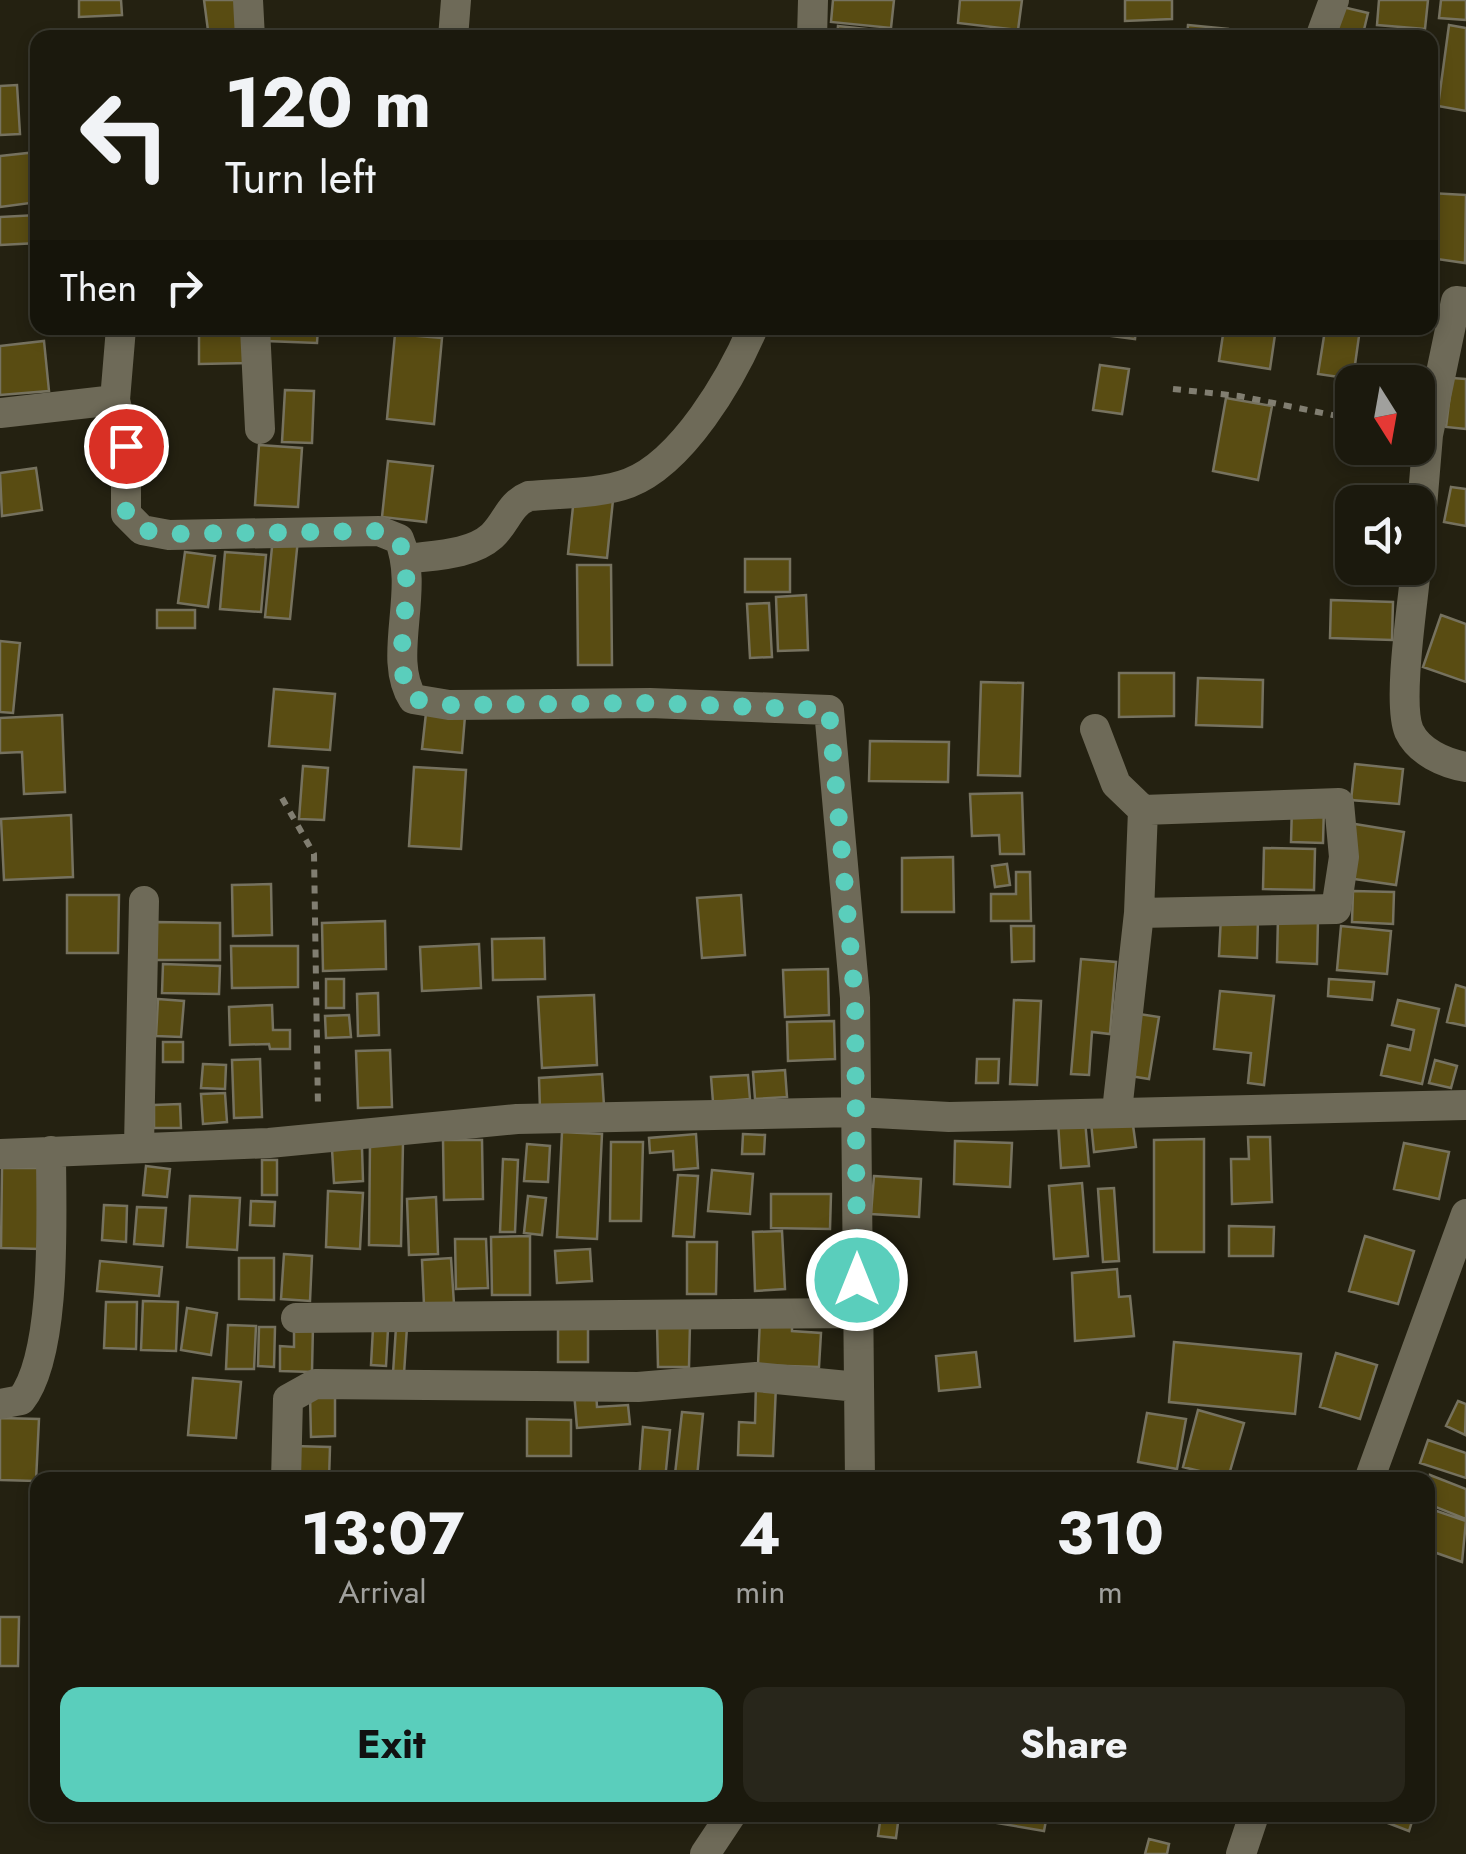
<!DOCTYPE html>
<style>
body{margin:0;font-family:Jost,sans-serif;background:#28261b;color:#f1f3f6;height:100vh;display:flex;flex-direction:column;font-size:38px;white-space:nowrap}
*{box-sizing:border-box;margin:0}
p{font-size:32px;color:#a0a09d}
.icon{flex:none;width:55px;height:55px;fill:none;stroke:currentColor;stroke-width:2;stroke-linecap:round;stroke-linejoin:round}
.map{position:relative;flex:1;overflow:hidden}
.side{position:absolute;left:30px;top:1472px;width:1405px;height:350px;display:flex;flex-direction:column;background:#1b190d;border-radius:20px;box-shadow:0 5px 15px #0003,0 0 0 2px #39382e}
.side>*{flex:none}
.guide{position:absolute;left:30px;top:30px;width:1408px;height:305px;border-radius:20px;box-shadow:0 5px 15px #0003,0 0 0 2px #39382e;background:#1b190d;color:#f1f3f6;overflow:hidden}
.needle{width:65px;rotate:169deg}
.controls{position:absolute;left:1335px;top:365px;display:grid;gap:20px}
.controls a{display:grid;place-items:center;width:100px;height:100px;border-radius:20px;background:#1b190d;box-shadow:0 5px 15px #0003,0 0 0 2px #39382e;font-size:50px}
.pin{position:absolute;display:grid;place-items:center;width:85px;height:85px;color:#fff;margin:-42px;border:5px solid #fff;border-radius:50%;box-shadow:0 2px 10px #0007}
.me{position:absolute;width:110px;margin:-55px;rotate:0deg;stroke-linejoin:round;filter:drop-shadow(0 0 8px #0008)}
.turn{display:flex;align-items:center;gap:35px;height:210px;padding:0 30px;font-size:45px}
.turn .icon{width:130px;height:130px;stroke-width:2.5}
.turn b{display:block;font-size:70px;line-height:85px}
.then{display:flex;align-items:center;height:95px;padding:0 30px;background:#0003;gap:20px;font-size:38px}
.eta{display:flex;justify-content:space-evenly;align-items:center;height:170px;text-align:center}
.eta b{font-size:60px;font-weight:700;line-height:70px}
.primary-button{display:flex;gap:20px;margin-top:auto;padding:20px 30px}
.primary-button a{flex:1;height:115px;border-radius:20px;background:#5acebc;color:#111;font-size:40px;font-weight:700;line-height:115px;text-align:center}
.primary-button a+a{background:#28261b;color:#f1f3f6}
.map>svg:first-child{display:block}
.building{fill:#594c12;stroke:#76725f;stroke-width:2.5}
.lines{fill:none;stroke-linecap:round;stroke-linejoin:round}
.path{stroke:#817e71;stroke-width:6;stroke-dasharray:8 8;stroke-linecap:butt}
.minor{stroke:#6e6a58;stroke-width:30}
.route{stroke:#5acebc;stroke-width:18;stroke-dasharray:0 32.4}
</style>
<div class="map">
<svg width="1466" height="1854" viewBox="0 0 1466 1854">
<rect width="100%" height="100%" fill="#242111"/>
<path class="building" d="M79,0H121L122,15L79,17Z
M204,0H242L247,33L209,38Z
M833,0H894L891,28L831,22Z
M960,0H1022L1018,30L958,23Z
M1125,0H1172V19L1125,21Z
M1379,0H1428L1425,29L1377,25Z
M1441,0H1466V20L1439,18Z
M1334,5L1368,13L1362,38H1327Z
M1188,25L1228,29V38H1187Z
M1449,25L1466,28V111L1438,106Z
M838,26L895,32L894,38H837Z
M17,85L20,134L0,135V86Z
M37,152L38,202L0,207V156Z
M1430,193L1466,195L1465,263L1430,258Z
M37,215L38,243L0,245V217Z
M199,328H250V363L199,364Z
M267,328H318L317,343L266,341Z
M1088,328H1136L1135,339L1088,333Z
M1224,328H1276L1270,369L1219,361Z
M1325,330L1359,336L1353,379L1318,374Z
M395,334L442,338L434,424L387,419Z
M44,341L49,391L0,395V346Z
M1100,365L1129,369L1122,414L1093,410Z
M1452,378L1466,379V429L1446,427Z
M285,390L314,391L312,443L282,442Z
M1226,398L1272,406L1258,480L1213,471Z
M259,445L302,448L298,507L255,505Z
M388,461L433,466L426,522L382,517Z
M36,468L42,510L2,516L0,473Z
M1451,487L1466,489V526L1444,522Z
M574,497L613,500L607,558L568,554Z
M273,537L298,539L290,619L265,617Z
M185,552L215,556L208,607L178,603Z
M225,552L266,555L261,612L220,609Z
M745,559H790V592H745Z
M577,565H611L612,665H578Z
M806,595L808,650L778,651L776,597Z
M1331,600L1393,602L1392,640L1330,638Z
M769,603L772,657L750,658L747,604Z
M157,610H195V628H157Z
M1441,615L1466,624V682L1423,667Z
M0,641L20,643L13,713L0,712Z
M1119,673H1174V716L1119,717Z
M1198,678L1263,680L1262,727L1196,725Z
M981,682L1023,683L1020,776L978,775Z
M274,689L335,694L330,750L269,746Z
M426,713L465,716L462,753L422,749Z
M62,715L65,792L24,794L22,752L0,753V718Z
M870,741L949,742L948,782L869,781Z
M1355,764L1403,769L1399,804L1351,800Z
M303,766L328,768L324,820L299,819Z
M414,767L466,770L461,849L409,846Z
M1022,793L1024,854H1000L999,835L972,836L970,794Z
M1292,806H1324L1323,843L1291,842Z
M71,815L73,877L4,880L1,819Z
M1355,824L1404,832L1396,885L1347,878Z
M1264,848L1315,849L1314,890L1263,889Z
M953,857L954,912H902V858Z
M1007,864L1010,885L995,887L992,866Z
M1016,872H1030L1031,921H991V894H1016Z
M271,884L272,935L233,936L232,885Z
M1353,891L1394,892L1393,924L1352,922Z
M67,895H119L118,953H67Z
M741,895L745,955L702,958L697,898Z
M1221,916L1258,918L1257,958L1219,956Z
M1278,917L1318,919L1317,964L1277,962Z
M385,921L386,969L323,971L322,923Z
M155,922L220,923V960H155Z
M1011,926H1034V961L1012,962Z
M1341,926L1391,931L1387,974L1337,970Z
M544,938L545,979L493,980L492,939Z
M479,944L481,988L422,991L420,947Z
M231,946H298V987L232,988Z
M1081,959L1116,962L1110,1034L1092,1032L1089,1075L1071,1074Z
M163,964L220,966L219,994L162,993Z
M828,969L829,1015L785,1017L783,970Z
M326,979H344V1008H326Z
M1329,979L1374,982L1372,1000L1328,996Z
M1456,985L1466,988V1026L1447,1022Z
M1220,991L1274,996L1264,1085L1248,1083L1251,1053L1214,1049Z
M378,993L379,1035L358,1036L357,994Z
M594,995L597,1065L542,1068L538,997Z
M158,999L184,1001L181,1037L156,1036Z
M1014,1000L1041,1001L1037,1085L1010,1084Z
M1398,1000L1439,1009L1422,1084L1381,1075L1388,1045L1410,1050L1414,1030L1392,1025Z
M272,1005L273,1030H290V1049H270L269,1044L230,1045L229,1007Z
M1139,1014L1159,1017L1149,1079L1130,1076Z
M349,1015L351,1037L326,1038L325,1016Z
M834,1021L835,1059L788,1061L787,1022Z
M163,1042H183V1062H163Z
M390,1050L392,1107L358,1108L356,1051Z
M260,1059L262,1117L234,1118L232,1060Z
M977,1059H999L998,1083H976Z
M1435,1060L1457,1066L1451,1088L1429,1083Z
M203,1064L226,1065L225,1089L201,1088Z
M785,1070L787,1097L755,1099L753,1072Z
M602,1074L604,1106L540,1110L539,1078Z
M748,1075L750,1099L713,1102L711,1077Z
M225,1093L227,1122L203,1124L201,1094Z
M180,1104L181,1128H154V1105Z
M1132,1118L1136,1147L1094,1152L1091,1122Z
M1085,1120L1089,1166L1061,1168L1058,1122Z
M562,1132L602,1134L597,1239L557,1237Z
M696,1134L698,1168L674,1170L673,1151L650,1153L649,1138Z
M743,1134L765,1135L764,1154H742Z
M1248,1137H1270L1272,1202L1232,1204L1231,1159H1249Z
M1204,1139V1252H1154V1140Z
M443,1140H482L483,1199L444,1200Z
M955,1141L1012,1143L1010,1187L954,1184Z
M370,1142H403L401,1246L369,1245Z
M611,1142H643L641,1221H610Z
M1404,1143L1449,1152L1439,1199L1394,1189Z
M527,1144L550,1146L548,1182L524,1181Z
M362,1148L363,1181L334,1183L332,1149Z
M503,1159L518,1160L515,1232H500Z
M262,1160H277V1195H262Z
M146,1166L170,1169L167,1197L143,1195Z
M2,1168H42L41,1249L1,1248Z
M712,1170L753,1174L750,1214L708,1211Z
M678,1175L698,1176L694,1237L673,1236Z
M874,1176L921,1179L919,1217L871,1214Z
M1082,1183L1088,1256L1054,1259L1049,1186Z
M1114,1188L1119,1261L1103,1262L1098,1189Z
M328,1191L363,1193L360,1249L326,1247Z
M771,1194H831L830,1229L771,1228Z
M190,1196L240,1198L237,1250L187,1247Z
M528,1196L546,1198L542,1235L524,1233Z
M436,1197L438,1254L409,1255L407,1199Z
M251,1201L275,1202L274,1226L250,1225Z
M104,1205L127,1206L126,1242L102,1240Z
M137,1207L166,1208L163,1246L134,1244Z
M1229,1226L1274,1227L1273,1256H1229Z
M782,1231L785,1289L755,1291L753,1232Z
M530,1236V1295H492L491,1237Z
M1365,1236L1414,1251L1398,1304L1349,1291Z
M455,1239H486L488,1288L456,1289Z
M687,1242H717L716,1294H687Z
M590,1249L592,1281L557,1283L555,1251Z
M284,1254L312,1256L310,1301L281,1299Z
M239,1258H274V1300L239,1299Z
M451,1258L454,1304L424,1305L422,1260Z
M100,1261L162,1267L159,1296L97,1291Z
M1117,1269L1119,1297L1130,1296L1134,1336L1075,1341L1072,1273Z
M143,1301L178,1302L176,1351L141,1350Z
M106,1302H137L136,1349L104,1348Z
M187,1308L217,1313L211,1355L181,1350Z
M760,1318L792,1320V1331L821,1333L819,1367L758,1365Z
M558,1320H588V1362H558Z
M657,1324H690L689,1367H658Z
M228,1325L256,1326L254,1369H226Z
M294,1325H313L312,1372L280,1371V1346L294,1347Z
M259,1327H275L274,1367L258,1366Z
M396,1327H407L404,1374L393,1373Z
M373,1328L388,1329L386,1366L371,1365Z
M1174,1342L1301,1354L1295,1414L1169,1402Z
M976,1352L980,1387L939,1391L936,1356Z
M1336,1353L1377,1365L1360,1419L1320,1407Z
M193,1378L241,1382L236,1438L188,1435Z
M756,1383L776,1385L773,1456L738,1455L739,1422L755,1423Z
M596,1390L597,1407L628,1405L630,1424L577,1428L574,1392Z
M335,1393V1436L311,1437L310,1394Z
M1458,1401L1466,1404L1465,1435L1446,1426Z
M1198,1410L1244,1423L1228,1478L1183,1467Z
M682,1412L703,1414L697,1477L675,1474Z
M1147,1413L1186,1419L1177,1469L1138,1462Z
M0,1418L39,1419L36,1481L0,1480Z
M527,1419L571,1420V1456H527Z
M643,1427L670,1430L665,1480H639Z
M1428,1440L1466,1453V1478L1420,1463Z
M293,1446L330,1447L329,1480H292Z
M1430,1475L1466,1489V1519L1428,1504Z
M1428,1508L1466,1521L1462,1562L1428,1550Z
M0,1617H19L18,1666H0Z
M881,1815H899L896,1838L878,1836Z
M998,1815H1047L1044,1831L997,1823Z
M1367,1815H1414L1409,1831Z
M1149,1839L1169,1844L1167,1854H1145Z"/>
<g class="lines">
<path class="path" d="M1173,389L1239,396L1352,419
M282,798L314,854L318,1108"/>
<path class="minor" d="M248,0L250,38
M453,38L456,0
M812,38L813,0
M1320,38L1334,0
M121,328L115,400L126,446V514L142,530L169,535L379,531L399,539C421,591 386,657 413,699L449,705L650,703L829,710L855,998L860,1480
M255,328L260,429
M0,413L115,400
M1418,555L1428,435L1456,301L1466,302
M407,559C434,555 471,555 492,536C507,522 509,504 529,496C560,493 600,494 629,483C683,462 731,379 753,328
M1416,568C1413,602 1397,703 1409,731C1419,752 1444,763 1466,767
M1095,729L1116,784L1143,810L1139,913L1117,1111
M1139,913L1336,909L1344,857L1339,803L1143,810
M139,1146L144,901
M0,1154L269,1143L517,1119L857,1112L949,1117L1466,1105
M296,1318L857,1313
M0,1404L21,1400C58,1353 51,1212 51,1151
M286,1480L288,1399L315,1384L638,1387L756,1377L858,1387
M1369,1480L1466,1214
M705,1854L731,1815
M1241,1854L1254,1815"/>
</g>
<g class="lines">
<path class="route" d="M126,446V514L142,530L168,534L378,531L398,539C421,590 386,657 412,699L449,705L650,703L829,710L855,998L857,1280"/>
</g>
</svg>
<div class="controls">
<a><svg class="needle" viewBox="-14 -14 28 28"><path d="M0-13l5 13h-10z" fill="#e53935"/><path d="M0 13l5-13h-10z" fill="#a0a09d"/></svg></a>
<a><svg class="icon" aria-label="sound" viewBox="0 0 24 24"><path d="M4 9h4l5-4v14l-5-4H4zM17 9q2 3 0 6"/></svg></a>
</div>
<div class="pin" style="left:126px;top:446px;background:#d93025"><svg class="icon" aria-label="arrive" viewBox="0 0 24 24"><path d="M6 21V4h12l-3 4 3 4H6"/></svg></div>
<svg class="me" style="left:857px;top:1280px" viewBox="-20 -20 40 40"><circle r="17" fill="#5acebc" stroke="#fff" stroke-width="3"/><path d="M0-11L8 9 0 5-8 9z" fill="#fff"/></svg>
<div class="guide">
<div class="turn"><svg class="icon" aria-label="left" viewBox="0 0 24 24"><path d="M17 20v-9H6M10 6l-5 5 5 5"/></svg><div><b>120 m</b>Turn left</div></div>
<div class="then">Then<svg class="icon" aria-label="right" viewBox="0 0 24 24"><path d="M7 20v-9h11M14 6l5 5-5 5"/></svg></div>
</div>
<section class="side">
<div class="eta">
<div><b>13:07</b><p>Arrival</p></div>
<div><b>4</b><p>min</p></div>
<div><b>310</b><p>m</p></div>
</div>
<div class="primary-button"><a>Exit</a><a>Share</a></div>
</section>
</div>
